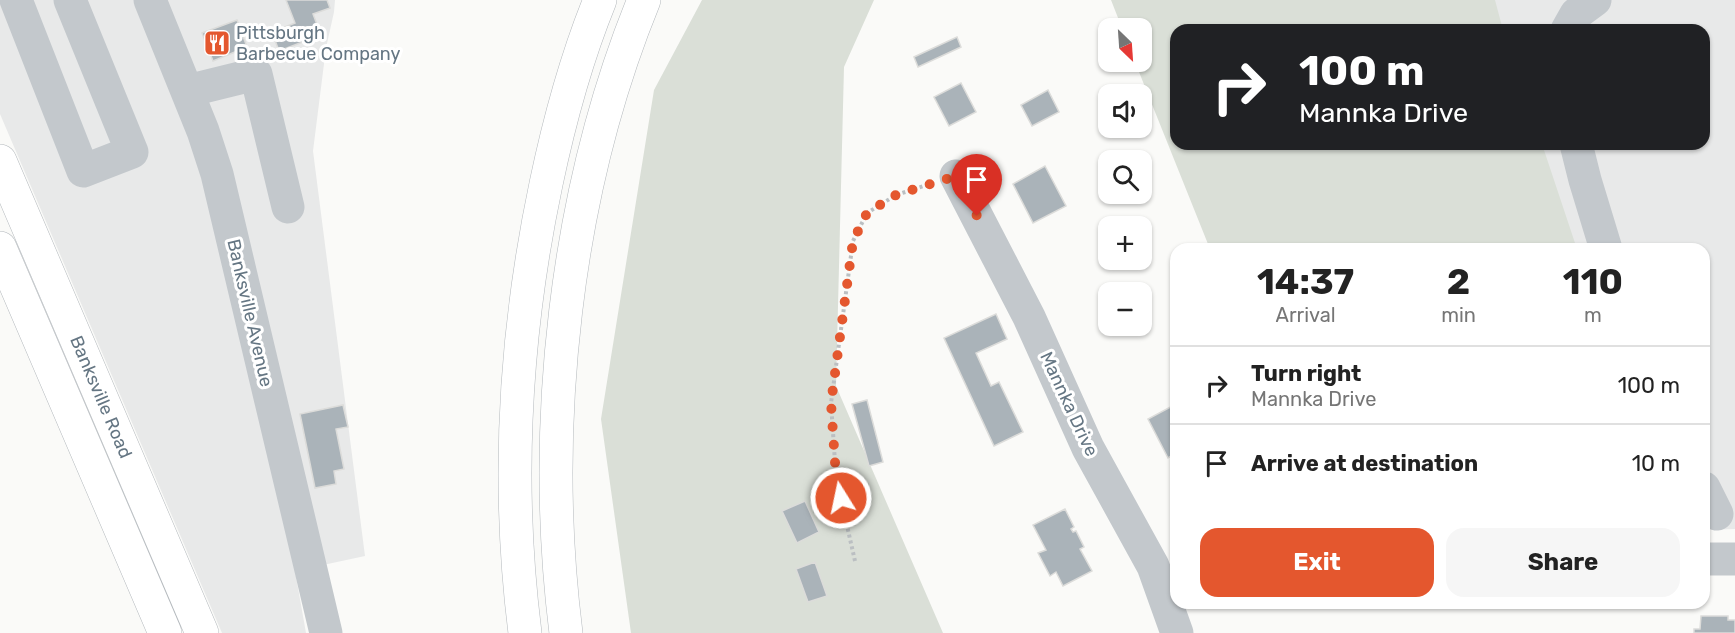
<!DOCTYPE html>
<meta charset="utf-8">
<style>
body{margin:0;font-family:Rubik,sans-serif;background:#f6f6f6;color:#222;height:100vh;display:flex;flex-direction:column;font-size:22px;white-space:nowrap}
*{box-sizing:border-box;margin:0}
p{font-size:20px;color:#767676}
.icon{flex:none;width:33px;height:33px;fill:none;stroke:currentColor;stroke-width:2;stroke-linecap:round;stroke-linejoin:round}
.map{position:relative;flex:1;overflow:hidden}
.side{position:absolute;left:1170px;top:243px;width:540px;height:366px;display:flex;flex-direction:column;background:#fff;border-radius:18px;box-shadow:0 2px 4px #0004}
.side>*{flex:none}
.top-card{position:absolute;left:1170px;top:24px;width:540px;height:126px;border-radius:18px;box-shadow:0 2px 4px #0004;background:#202124;color:#fff;overflow:hidden}
.needle{width:39px;rotate:155deg}
.buttons{position:absolute;left:1098px;top:18px;display:grid;gap:12px}
.buttons a{display:grid;place-items:center;width:54px;height:54px;border-radius:12px;background:#fff;box-shadow:0 2px 4px #0004;font-size:30px}
.pin{position:absolute;display:grid;place-items:center;width:51px;height:51px;color:#fff;margin:-62px -26px;border-radius:50% 50% 50% 0;rotate:-45deg;box-shadow:0 0 6px #0007}
.pin .icon{rotate:45deg}
.me{position:absolute;width:66px;margin:-33px;rotate:350deg;stroke-linejoin:round;filter:drop-shadow(0 0 4px #0008)}
.turn{display:flex;align-items:center;gap:21px;height:126px;padding:0 30px;font-size:27px}
.turn .icon{width:78px;height:78px;stroke-width:2.5}
.turn b{display:block;font-size:42px;line-height:51px}
.eta{display:flex;justify-content:space-evenly;align-items:center;height:102px;text-align:center}
.eta b{font-size:36px;font-weight:700;line-height:42px}
.primary-button{display:flex;gap:12px;margin-top:auto;padding:12px 30px}
.primary-button a{flex:1;height:69px;border-radius:18px;background:#e4572e;color:#fff;font-size:24px;font-weight:700;line-height:69px;text-align:center}
.primary-button a+a{background:#f6f6f6;color:#222}
ul{padding:0;list-style:none}
li{display:flex;align-items:center;gap:18px;height:78px;padding:0 30px;border-top:2px solid #e0e0e0}
li div{flex:1}
li b{display:block;font-size:22px}
li em{font-style:normal}
.map>svg:first-child{display:block}
.built{fill:#e8e9e9}
.green{fill:#dadfd7}
.building{fill:#aab3b9;stroke:#dcdcda;stroke-width:1.5}
.lines{fill:none;stroke-linecap:round;stroke-linejoin:round}
.major-casing{stroke:#b5babe;stroke-width:34}
.highway-casing{stroke:#b4b9bd;stroke-width:34}
.path{stroke:#bbbfc2;stroke-width:4;stroke-dasharray:3 3;stroke-linecap:butt}
.minor{stroke:#c3c8cc;stroke-width:33}
.major{stroke:#fff;stroke-width:33}
.highway{stroke:#fff;stroke-width:33}
.route{stroke:#e4572e;stroke-width:10;stroke-dasharray:0 18}
.labels{text-anchor:middle;dominant-baseline:central;stroke-width:6;stroke-linejoin:round;paint-order:stroke}
.poi-label{font-size:18px;fill:#657683;stroke:#fff;text-anchor:start}
.street-label{font-size:18px;fill:#657683;stroke:#fff}
</style>
<div class="map">
<svg width="1735" height="633" viewBox="0 0 1735 633">
<rect width="100%" height="100%" fill="#fafaf8"/>
<path class="built" d="M0,0H335L334,12L326,48L313,151L365,556L295,571L306,633H222L0,114Z
M1433,0H1735V529L1704,530V249H1554L1503,144H1704V30H1448Z"/>
<path class="green" d="M702,0H874L844,67L836,386L943,633H631L601,419L654,90Z
M1111,0H1495L1503,30H1176V144H1542L1577,249H1210L1135,62H1142V28H1122Z"/>
<path class="building" d="M286,0H327L330,8L313,14L321,35L279,51L272,32L295,23Z
M237,20L247,47L213,61L202,33Z
M957,37L961,47L918,67L914,57Z
M961,83L976,112L949,126L934,97Z
M1048,90L1059,112L1032,126L1021,105Z
M1045,166L1066,206L1033,223L1013,184Z
M996,314L1007,339L976,353L991,386L999,382L1023,432L994,446L944,338Z
M867,400L883,462L869,466L852,404Z
M1176,404V453L1168,458L1148,419Z
M343,405L348,427L336,429L344,469L334,471L336,484L315,488L300,414Z
M805,501L819,532L797,543L782,511Z
M1065,509L1074,527L1071,529L1073,532L1076,531L1084,547L1080,549L1092,571L1063,586L1056,572L1050,576L1038,553L1046,550L1033,525Z
M815,562L827,596L808,602L796,569Z
M1701,616H1728V620H1735V633H1694V629H1700Z"/>
<g class="lines">
<defs>
<path id="major" d="M0,161L202,633
M0,248L165,633"/>
<path id="highway" d="M525,633C506,483 515,331 546,184C559,122 576,59 600,0
M566,633C540,427 565,193 644,0"/>
</defs>
<use href="#major" class="major-casing"/>
<use href="#highway" class="highway-casing"/>
<path class="path" d="M855,561L836,477L831,403L853,241L867,213L896,195L930,184"/>
<path class="minor" d="M16,0L83,171L132,152L70,0
M150,0L203,131L217,174L326,633
M1567,30L1576,14L1595,0
M187,91L256,74L288,207
M1576,144L1585,180L1606,249
M956,176L1029,317L1088,448L1153,566L1177,633
M1704,488L1717,514
M1704,559H1735"/>
<use href="#major" class="major"/>
<use href="#highway" class="highway"/>
</g>
<g class="lines">
<path class="route" d="M841,498L836,477L831,403L853,241L867,213L896,195L956,176L977,216"/>
</g>
<defs>
<symbol id="restaurant-square" viewBox="-11 -11 22 22"><rect x="-9" y="-9" width="18" height="18" rx="4" fill="#e4572e" stroke="#fff"/><path d="M-5-6h1v4h1v-4h1v4h1v-4h1v5L-1.5 .5V6h-2V.5L-5-1ZM5-6V6H3V1.5H1.5Q1.5-4 5-6Z" fill="#fff"/></symbol>
</defs>
<g fill-rule="evenodd">
<use href="#restaurant-square" x="202" y="28" width="30" height="30"/>
</g>
<g class="labels">
<g class="poi-label">
<text x="236" y="33">Pittsburgh<tspan x="236" dy="21">Barbecue Company</tspan></text>
</g>
<g class="street-label">
<text transform="translate(250 313) rotate(77)">Banksville Avenue</text>
<text transform="translate(101 397) rotate(67)">Banksville Road</text>
<text transform="translate(1069 404) rotate(65)">Mannka Drive</text>
</g>
</g>
</svg>
<div class="buttons">
<a><svg class="needle" viewBox="-14 -14 28 28"><path d="M0-13l5 13h-10z" fill="#e53935"/><path d="M0 13l5-13h-10z" fill="#767676"/></svg></a>
<a><svg class="icon" aria-label="sound" viewBox="0 0 24 24"><path d="M4 9h4l5-4v14l-5-4H4zM17 9q2 3 0 6"/></svg></a>
<a><svg class="icon" aria-label="search" viewBox="0 0 24 24"><circle cx="10" cy="10" r="6"/><path d="M15 15l6 6"/></svg></a>
<a>+</a>
<a>−</a>
</div>
<div class="pin" style="left:977px;top:216px;background:#d93025"><svg class="icon" aria-label="arrive" viewBox="0 0 24 24"><path d="M6 21V4h12l-3 4 3 4H6"/></svg></div>
<svg class="me" style="left:841px;top:498px" viewBox="-20 -20 40 40"><circle r="17" fill="#e4572e" stroke="#fff" stroke-width="3"/><path d="M0-11L8 9 0 5-8 9z" fill="#fff"/></svg>
<div class="top-card">
<div class="turn"><svg class="icon" aria-label="right" viewBox="0 0 24 24"><path d="M7 20v-9h11M14 6l5 5-5 5"/></svg><div><b>100 m</b>Mannka Drive</div></div>
</div>
<section class="side">
<div class="eta">
<div><b>14:37</b><p>Arrival</p></div>
<div><b>2</b><p>min</p></div>
<div><b>110</b><p>m</p></div>
</div>
<ul>
<li><svg class="icon" aria-label="right" viewBox="0 0 24 24"><path d="M7 20v-9h11M14 6l5 5-5 5"/></svg><div><b>Turn right</b><p>Mannka Drive</p></div><em>100 m</em></li>
<li><svg class="icon" aria-label="arrive" viewBox="0 0 24 24"><path d="M6 21V4h12l-3 4 3 4H6"/></svg><div><b>Arrive at destination</b></div><em>10 m</em></li>
</ul>
<div class="primary-button"><a>Exit</a><a>Share</a></div>
</section>
</div>
